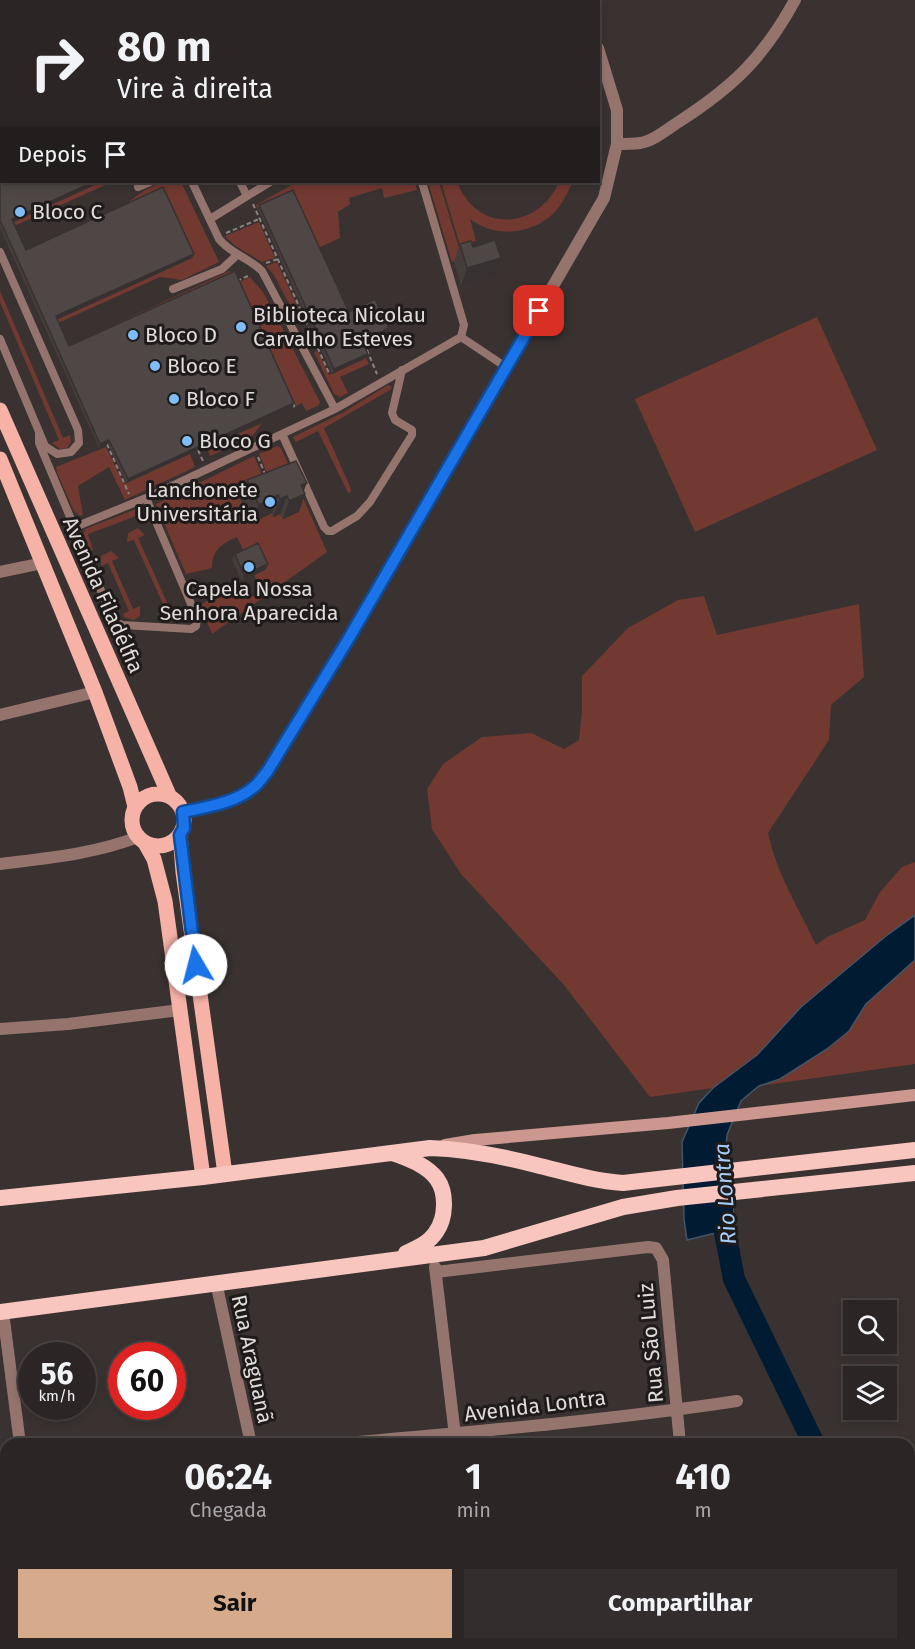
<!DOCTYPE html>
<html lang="pt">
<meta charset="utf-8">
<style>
body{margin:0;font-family:"Fira Sans",sans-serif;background:#332e2d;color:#f1f3f6;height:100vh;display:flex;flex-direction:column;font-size:22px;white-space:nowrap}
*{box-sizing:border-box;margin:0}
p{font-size:20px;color:#a6a5a7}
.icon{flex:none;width:33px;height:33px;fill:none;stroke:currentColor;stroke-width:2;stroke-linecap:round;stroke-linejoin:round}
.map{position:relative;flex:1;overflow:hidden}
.side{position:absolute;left:0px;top:1438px;width:915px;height:212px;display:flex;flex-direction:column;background:#2b2625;border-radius:18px 18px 0 0;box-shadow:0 3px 9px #0003,0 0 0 2px #474342}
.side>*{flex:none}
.hud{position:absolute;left:0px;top:0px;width:600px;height:183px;box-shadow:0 3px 9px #0003,0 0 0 2px #474342;background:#2b2625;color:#f1f3f6;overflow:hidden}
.fabs{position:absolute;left:843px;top:1300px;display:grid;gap:12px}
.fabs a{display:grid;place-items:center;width:54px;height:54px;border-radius:0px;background:#2b2625;box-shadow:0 3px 9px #0003,0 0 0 2px #474342;font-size:30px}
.speed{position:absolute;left:18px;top:1342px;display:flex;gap:12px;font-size:30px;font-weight:700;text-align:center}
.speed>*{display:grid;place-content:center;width:78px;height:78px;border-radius:50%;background:#2b2625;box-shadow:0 3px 9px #0003,0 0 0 2px #474342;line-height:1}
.speed small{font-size:15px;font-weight:400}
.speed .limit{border:9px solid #d22;background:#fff;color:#111}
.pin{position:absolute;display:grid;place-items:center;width:51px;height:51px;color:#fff;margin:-26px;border-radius:12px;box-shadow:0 3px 9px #0006}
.me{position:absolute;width:66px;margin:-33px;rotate:352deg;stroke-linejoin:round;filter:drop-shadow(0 0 4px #0008)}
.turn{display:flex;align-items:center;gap:21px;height:126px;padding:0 18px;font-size:27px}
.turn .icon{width:78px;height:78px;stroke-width:2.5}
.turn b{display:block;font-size:42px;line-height:51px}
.then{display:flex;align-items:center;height:57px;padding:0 18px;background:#0003;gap:12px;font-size:22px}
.eta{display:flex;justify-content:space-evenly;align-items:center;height:102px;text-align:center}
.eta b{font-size:36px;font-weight:700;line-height:42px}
.cta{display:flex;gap:12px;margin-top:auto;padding:12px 18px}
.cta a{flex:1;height:69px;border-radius:0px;background:#d6ab8b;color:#111;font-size:24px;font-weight:700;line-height:69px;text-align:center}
.cta a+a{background:#332e2d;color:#f1f3f6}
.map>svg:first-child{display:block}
.green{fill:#723931}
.water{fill:#011b33;stroke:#445565;stroke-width:1.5}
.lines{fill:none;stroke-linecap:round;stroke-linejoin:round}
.river{stroke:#011b33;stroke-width:22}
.path{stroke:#898382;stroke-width:2;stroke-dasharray:4.5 3;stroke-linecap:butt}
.service{stroke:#95746e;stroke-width:8}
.minor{stroke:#95746e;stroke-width:12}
.tertiary{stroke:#95746e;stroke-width:12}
.secondary{stroke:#cc978f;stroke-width:12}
.primary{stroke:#f6b2a7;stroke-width:15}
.trunk{stroke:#f8c6be;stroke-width:16}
.wall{fill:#443d3c}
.shaded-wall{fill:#373231}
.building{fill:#4f4746;stroke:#373231;stroke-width:1.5}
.route-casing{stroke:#114b97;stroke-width:15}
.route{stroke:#1a73e8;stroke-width:10}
.poi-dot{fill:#7fbdfa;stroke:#1e1b1a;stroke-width:2}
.labels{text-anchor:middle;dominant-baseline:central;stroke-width:6;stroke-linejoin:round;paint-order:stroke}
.poi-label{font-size:21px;fill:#e0dcdb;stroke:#1e1b1a;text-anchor:start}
.street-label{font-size:21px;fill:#e0dcdb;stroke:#1e1b1a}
.water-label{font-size:22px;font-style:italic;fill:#a5cffa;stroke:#1e1b1a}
</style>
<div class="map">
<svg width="915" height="1649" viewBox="0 0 915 1649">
<rect width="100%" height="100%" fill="#393231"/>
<path class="green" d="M101,182H112L12,227L11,223Z
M163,182H181L219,262L182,280L160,277L58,323L68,346L230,271L233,275L67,350L50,311L60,318L192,258L23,251L127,203L145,190Z
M297,182H415L417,190L384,198L382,188L349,198L350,204L338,212L340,238L316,249L291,194L258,209L256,205Z
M428,182H439L462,258L452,262Z
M441,182H457C477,234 538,230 559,182H573C567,193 562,205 553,214C530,235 495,238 470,219L476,241L460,245Z
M259,222L275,258L262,262L234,245L225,236Z
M277,262L304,321L299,323L274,275L266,266Z
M250,277L263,292L284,331L266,339L240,282Z
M0,291L63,438L70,435L71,442L67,448L60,449L52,443L59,440L0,302Z
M817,317L877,450L695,532L635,399Z
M286,336L320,402L319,405L306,411L302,403L296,406L268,344Z
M318,351L329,375L366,358L369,364L340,377L348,393L340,397L334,394L314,352Z
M388,385L392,387L390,390L324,428L351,489V492L348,493L318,431L296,442L293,437L344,412Z
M262,423L251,438L210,456L207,448Z
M277,446L281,448L327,552L212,634L200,606L222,590C235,603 247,599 262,592L237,537C221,544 212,550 212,568L186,574L156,504L254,456L267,486L252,522L272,513L274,517L280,514L283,519L298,512L272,485L259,454Z
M106,447L124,484L190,454L195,467L125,500L109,467L78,486L83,515L80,516L74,511L57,473L56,467Z
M144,506L152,523L149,524L144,513L88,534L93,550L90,551L83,534L85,529Z
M138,528L145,535L138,538L171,611L178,608V618L172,622L162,619L160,616L167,613L134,540L127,542L128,533Z
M111,551L119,558L112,561L133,609L140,606V616L134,620L124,617L123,614L129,611L108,563L101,566V556Z
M704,596L717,635L859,604L864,677L831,705L829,740L768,833C777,874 798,907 816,945L827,937L865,920L880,892L902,867L915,862V915L886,936L801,1007L757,1055L713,1088L650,1097L564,985L461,874L432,829L427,789L443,764L482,737L531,733L564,749L579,740L582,711V676L628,628L678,600Z
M915,960V1064L759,1086L780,1079L827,1049L849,1031L866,1004Z"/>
<path class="water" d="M915,915V960L866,1004L849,1031L827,1049L780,1079L759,1086L741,1101L727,1135L725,1159L736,1228L687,1240L684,1219L682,1142L699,1103L713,1088L757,1055L801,1007L886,936Z"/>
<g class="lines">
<path class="river" d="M721,1202L723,1222L734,1279L814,1444
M868,1649V1644"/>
<path class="path" d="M114,0V2
M253,204L329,373
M226,233L259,219
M266,263L278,259
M237,281L250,275
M264,342L284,334
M364,343L377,374
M293,403L295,409
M107,444L129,494
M198,450L203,461
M258,457L265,474"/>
<path class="service" d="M241,0L242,2
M368,0V2
M258,2L262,0
M0,95L2,94
M192,182L219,239C231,254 249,258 262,271L335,409
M240,182L247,196
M138,187L150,182
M210,219L270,182
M0,252L78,430L79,443L71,452L57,454L45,446L0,339
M173,289L222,269L237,255
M461,337L506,367
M39,434V443L112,617L117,623L123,625L191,629L196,626L197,618L146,498
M282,434L324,527L328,531H332L357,516L370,502L412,435V430L395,420L392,413L402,370
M75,527L146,498L335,409L461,337L464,325L422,182"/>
<path class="minor" d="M617,144C624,144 632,144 640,143C654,141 667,129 680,121C734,86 764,57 795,0
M0,572L43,563
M0,715L95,692
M0,864C47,858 94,854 138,837
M0,1029L68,1024L180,1010
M435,1267L456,1444
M436,1272L648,1247L656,1248L663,1260L680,1444
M3,1312L20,1444
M336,1444C470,1432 604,1421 737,1401
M0,1485H6
M483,1644V1649
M703,1644V1649
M0,1649L37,1644"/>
<path class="tertiary" d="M582,0V2
M183,811C207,807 236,803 255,786C260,782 263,776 267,772L349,638L604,198L617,144V110L598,48
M216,1282L251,1444
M297,1644L299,1649"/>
<path class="secondary" d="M445,1145L475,1140L668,1123L915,1095"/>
<path class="primary" d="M0,410L169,795
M0,459L95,692L130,787L135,807
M132 820a26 26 0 1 1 52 0a26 26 0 1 1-52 0Z
M180,835L183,872L225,1174
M145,843L154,859L165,901L203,1177"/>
<path class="trunk" d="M393,1153C408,1159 427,1165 437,1179C447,1193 446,1218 436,1232C429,1243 417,1248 406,1253
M0,1198L203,1177L430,1148C466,1149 501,1156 536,1165C565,1172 593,1181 623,1183L915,1150
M0,1312L484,1248L623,1207L677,1198L915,1173"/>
</g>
<path class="wall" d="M0,117L101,182L14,222L26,250L194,254L192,258L57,319L69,346L293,407L126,483L108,444L99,448L0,228Z
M259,205L349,312L389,328L388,332L363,344L368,354L366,358L332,374L258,209Z
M460,244L473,247L494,277L461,286L454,262Z
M247,480L304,491L299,512L283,519L280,514L273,517L272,513L252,523L240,499Z
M235,554L268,564L265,570L242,581L232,560Z"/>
<path class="shaded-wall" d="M93,182H101L11,223L12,219Z
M194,254L192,258L54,321L56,316Z
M501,258L494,277L461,286L467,268Z
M389,328L388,332L361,346L362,341Z
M368,354L366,358L332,374L334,369Z
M294,403L293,407L126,483L128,479Z
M109,440L108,444L99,448L100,444Z
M307,483L302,495L305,494L299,512L283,519L289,501L301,485Z
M278,495L272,513L252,523L259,505Z
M287,496L280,514L273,517L280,499Z
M268,564L265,570L242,581L244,575Z"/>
<path class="building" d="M307,0H331L332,2H304Z
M2,116V182H93L12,219L26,250L163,187L194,254L56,316L69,346L235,271L294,403L128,479L109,440L100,444L0,220V117Z
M293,190L349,312L375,299L389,328L362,341L368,354L334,369L259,205Z
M495,240L501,258L467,268L460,244L471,241L473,247Z
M296,461L307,483L301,485L305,494L289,501L287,496L280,499L278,495L259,505L247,480Z
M258,543L268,564L244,575L235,554Z"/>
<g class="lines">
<defs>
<path id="route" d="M196,965L180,835L184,828L183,812C207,807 236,803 255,786C260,782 263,776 267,772L349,638L539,311"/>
</defs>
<use href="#route" class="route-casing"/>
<use href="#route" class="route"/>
</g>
<g class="poi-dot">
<circle cx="20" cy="212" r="6"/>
<circle cx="241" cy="327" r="6"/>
<circle cx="133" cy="335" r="6"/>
<circle cx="155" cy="366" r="6"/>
<circle cx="174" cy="399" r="6"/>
<circle cx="187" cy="441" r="6"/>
<circle cx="270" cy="502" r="6"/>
<circle cx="249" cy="567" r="6"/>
</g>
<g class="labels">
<g class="poi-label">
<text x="32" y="212">Bloco C</text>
<text x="253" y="315">Biblioteca Nicolau<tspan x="253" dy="24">Carvalho Esteves</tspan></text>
<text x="145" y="335">Bloco D</text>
<text x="167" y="366">Bloco E</text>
<text x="186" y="399">Bloco F</text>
<text x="199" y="441">Bloco G</text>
<text x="258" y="490" text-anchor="end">Lanchonete<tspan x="258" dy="24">Universitária</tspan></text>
<text x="249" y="589" text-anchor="middle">Capela Nossa<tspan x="249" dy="24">Senhora Aparecida</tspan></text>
</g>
<g class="street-label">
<text transform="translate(103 595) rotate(66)">Avenida Filadélfia</text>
<text transform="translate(651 1343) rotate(-95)">Rua São Luiz</text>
<text transform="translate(252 1359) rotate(78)">Rua Araguanã</text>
<text transform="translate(535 1406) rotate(-7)">Avenida Lontra</text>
</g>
<g class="water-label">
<text transform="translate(725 1194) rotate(-94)">Rio Lontra</text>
</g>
</g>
</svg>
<div class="fabs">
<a><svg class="icon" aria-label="search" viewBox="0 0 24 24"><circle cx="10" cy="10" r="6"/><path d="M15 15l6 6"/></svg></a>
<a><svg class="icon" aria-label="layers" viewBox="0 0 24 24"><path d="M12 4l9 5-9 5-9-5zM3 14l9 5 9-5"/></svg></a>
</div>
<div class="speed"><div>56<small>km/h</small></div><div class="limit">60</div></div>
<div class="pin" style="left:539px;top:311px;background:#d93025"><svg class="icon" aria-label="arrive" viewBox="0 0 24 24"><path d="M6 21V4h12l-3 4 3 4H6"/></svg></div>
<svg class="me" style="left:196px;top:965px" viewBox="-20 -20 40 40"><circle r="19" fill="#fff"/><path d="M0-13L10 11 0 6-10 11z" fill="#1a73e8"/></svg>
<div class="hud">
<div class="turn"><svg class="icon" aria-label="right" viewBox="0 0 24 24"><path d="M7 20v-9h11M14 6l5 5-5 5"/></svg><div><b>80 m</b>Vire à direita</div></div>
<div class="then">Depois<svg class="icon" aria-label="arrive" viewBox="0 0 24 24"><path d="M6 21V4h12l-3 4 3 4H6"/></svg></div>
</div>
<section class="side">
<div class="eta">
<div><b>06:24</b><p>Chegada</p></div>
<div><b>1</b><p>min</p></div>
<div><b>410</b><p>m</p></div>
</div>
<div class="cta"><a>Sair</a><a>Compartilhar</a></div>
</section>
</div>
